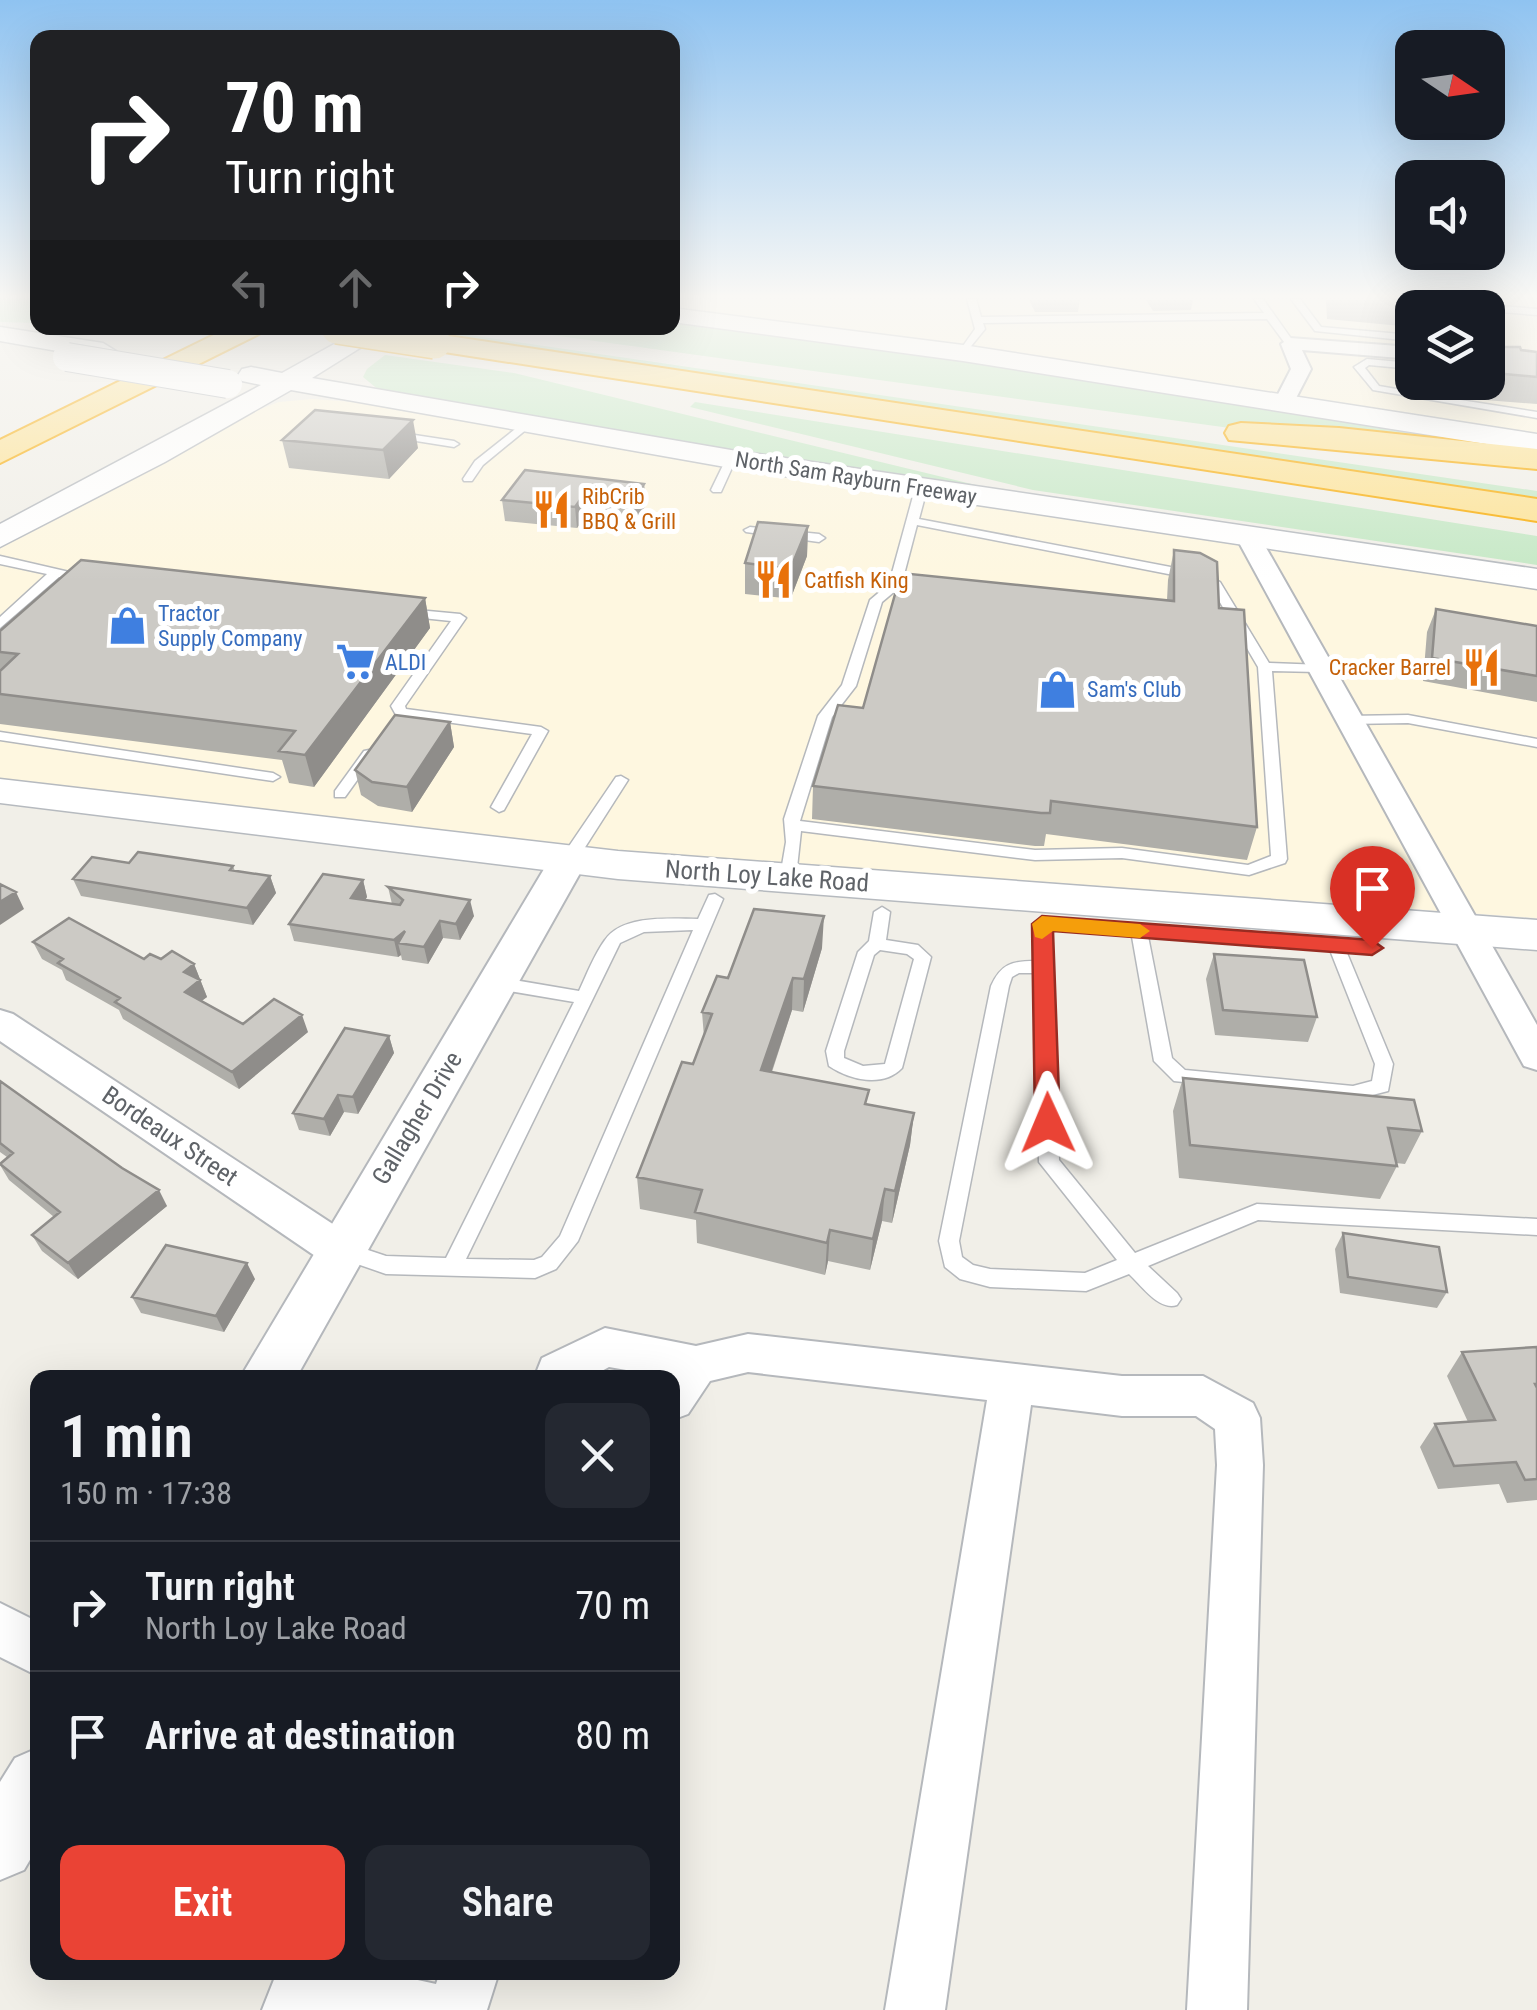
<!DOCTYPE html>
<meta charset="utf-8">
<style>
body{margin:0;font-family:"Roboto Condensed",sans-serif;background:#242831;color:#f1f3f6;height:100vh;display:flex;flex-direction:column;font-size:38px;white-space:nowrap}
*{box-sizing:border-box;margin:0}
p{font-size:32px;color:#9ea1a6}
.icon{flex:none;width:55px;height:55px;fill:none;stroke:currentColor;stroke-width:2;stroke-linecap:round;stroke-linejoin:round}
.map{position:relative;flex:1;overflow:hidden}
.details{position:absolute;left:30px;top:1370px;width:650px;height:610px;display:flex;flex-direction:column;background:#171b24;border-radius:20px;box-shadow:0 10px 40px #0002}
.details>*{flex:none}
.hud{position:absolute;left:30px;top:30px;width:650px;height:305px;border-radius:20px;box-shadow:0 10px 40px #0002;background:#202124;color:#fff;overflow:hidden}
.needle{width:65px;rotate:103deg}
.fabs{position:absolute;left:1395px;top:30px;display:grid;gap:20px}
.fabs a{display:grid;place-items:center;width:110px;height:110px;border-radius:20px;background:#171b24;box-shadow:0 10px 40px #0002;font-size:50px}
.pin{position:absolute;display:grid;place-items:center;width:85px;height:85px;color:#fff;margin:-102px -42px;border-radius:50% 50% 50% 0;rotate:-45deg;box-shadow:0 0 10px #0007}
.pin .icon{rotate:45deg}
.me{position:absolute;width:110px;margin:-55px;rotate:359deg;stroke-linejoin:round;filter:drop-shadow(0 0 8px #0008)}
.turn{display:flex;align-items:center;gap:35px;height:210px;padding:0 30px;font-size:45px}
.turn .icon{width:130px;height:130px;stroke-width:2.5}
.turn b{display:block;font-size:70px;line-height:85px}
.lanes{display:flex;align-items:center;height:95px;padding:0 30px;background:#0003;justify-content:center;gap:50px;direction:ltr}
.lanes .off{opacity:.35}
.round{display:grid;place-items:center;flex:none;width:105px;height:105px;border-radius:20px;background:#242831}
.summary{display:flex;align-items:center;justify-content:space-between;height:170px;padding:0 30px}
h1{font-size:60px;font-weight:600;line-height:75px}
.primary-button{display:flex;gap:20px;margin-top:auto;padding:20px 30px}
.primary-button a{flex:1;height:115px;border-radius:20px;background:#ea4335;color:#fff;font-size:40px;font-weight:600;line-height:115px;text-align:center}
.primary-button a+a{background:#242831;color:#f1f3f6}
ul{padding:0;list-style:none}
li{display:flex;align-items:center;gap:30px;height:130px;padding:0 30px;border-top:2px solid #363941}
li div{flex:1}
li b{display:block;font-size:38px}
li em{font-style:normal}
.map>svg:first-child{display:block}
.commercial{fill:#fef7e0;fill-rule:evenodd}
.green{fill:#c5e8c5}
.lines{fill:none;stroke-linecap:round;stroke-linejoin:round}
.service-casing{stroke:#b5b8bc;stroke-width:3}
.minor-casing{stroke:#b5b8bc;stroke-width:4}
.tertiary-casing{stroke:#b5b8bc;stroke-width:4}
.secondary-casing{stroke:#b6babf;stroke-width:3}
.motorway-casing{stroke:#f9ab00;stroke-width:4}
.service{fill:#fff;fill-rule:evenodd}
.minor{fill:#fff;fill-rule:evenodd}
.tertiary{fill:#fff;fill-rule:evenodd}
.secondary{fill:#fff;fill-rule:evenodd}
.motorway{fill:#fde293;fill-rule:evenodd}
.secondary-bridge-casing{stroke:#b6babf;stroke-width:30;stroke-linecap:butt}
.motorway-bridge-casing{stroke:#f9ab00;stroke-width:34;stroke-linecap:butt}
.secondary-bridge{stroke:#fff;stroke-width:28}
.motorway-bridge{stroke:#fde293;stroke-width:31}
.wall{fill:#afaea9}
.shaded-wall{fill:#8f8d8a}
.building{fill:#cccac5;stroke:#8f8d8a;stroke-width:2.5}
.route{fill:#ea4335;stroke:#982c22;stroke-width:2.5}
.slow{fill:#f59e0b}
.labels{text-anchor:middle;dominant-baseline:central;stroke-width:10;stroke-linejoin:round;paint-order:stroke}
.far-street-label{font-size:22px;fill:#5f6368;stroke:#fff}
.far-food-label{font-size:22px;fill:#c56008;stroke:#fff;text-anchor:start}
.far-shop-label{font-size:22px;fill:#366cbe;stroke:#fff;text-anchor:start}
.street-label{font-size:25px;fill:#5f6368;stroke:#fff}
</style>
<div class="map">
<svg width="1537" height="2010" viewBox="0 0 1537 2010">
<rect width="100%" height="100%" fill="#f1efe8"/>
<path class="commercial" d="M673,299H1537V437L673,311ZM1412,308H1488V382H1412Z
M312,399L368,403L842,485L1537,588V918L542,845L0,783V545L247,414L279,402Z"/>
<path class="green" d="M0,299H37V323L0,322Z
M673,321L861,345L1537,449L1274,434L500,328H672Z
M442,331L1537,491V522L417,347Z
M385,355L514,373L1017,495L939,487L380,391L363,377L367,369Z
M695,402L1537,536V565L1033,490L690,407Z"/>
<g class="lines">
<defs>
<path id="service" d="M967,299H976L981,317L1264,313L1254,299H1263L1295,344L1287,346L1267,319L983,323L985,329L963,356L958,353L975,329Z
M1291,299H1300L1321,327L1412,335V341L1315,331Z
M1429,299H1437L1438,308H1430Z
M1488,305L1537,309V315L1488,311V308H1484Z
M1367,359L1412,363V369L1369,365L1365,368L1379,386L1443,397L1441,382H1451L1454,399L1537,412V418L1373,390L1354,367Z
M524,422L533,424L483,465L472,481H464L463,479L475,461Z
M395,432L454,441L459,444L454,447L391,437L390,435Z
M727,457L736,459L721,492H713L711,490Z
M921,486L927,489L919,519L1202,573L1220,582L1269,663L1323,665L1325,668L1318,672L1272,671L1287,859L1285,863L1249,875L1122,858L1035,860L801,831L796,877L788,882L782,881L780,877L786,842L784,819L818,716L842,685L870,600L889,584L915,489ZM917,525L1194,579L1211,587L1258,667L1271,856L1248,865L1122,848L1035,850L800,821L832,717L856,686L882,602L901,586Z
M750,527L819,534L825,538L819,542L746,532L744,530Z
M0,556L91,577L93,580L87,584L59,577L0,628V617L47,574L0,564Z
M407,609L460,614L466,618L405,706L406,709L541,727L548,731L504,810L499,812L491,807L532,734L396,715L391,706L451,621L403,616V610Z
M1408,715L1537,739V747L1408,723L1348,724L1341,720L1348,716Z
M0,732L273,773L280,777L273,781L0,740Z
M369,750L376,754L345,797H335V791L364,751Z
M621,776L628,780L575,863H563L561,859L563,855L616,777Z
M715,894L723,899L578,1241L556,1269L535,1278L386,1274L337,1257L334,1251L337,1245L344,1242L386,1256L446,1258L574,1002L497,989L491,987L488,983L491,979L497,977L579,991C587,974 594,955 605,940C623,914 671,919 698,919L709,895ZM693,930L560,1236L542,1257L534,1260L466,1259L620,943L644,932Z
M882,907L890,912L886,940L918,945L931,957L902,1068C883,1088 850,1080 829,1066L826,1051L858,952L869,941L874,912ZM880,950L907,954L914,959L885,1064L863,1066L844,1058V1051L874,955Z
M1042,918L1050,923L1059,1160L1135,1253L1257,1204L1537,1219V1235L1258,1220L1148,1266L1177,1293L1181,1299L1177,1305C1159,1311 1142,1286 1129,1274L1086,1291L990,1287L960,1279L945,1267L939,1241L991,986C1001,964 1012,961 1035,961L1034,923ZM1019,973H1035L1039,1162L1117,1260L1085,1273L990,1269L973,1265L962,1257L959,1241L1009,986L1012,977Z
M1139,925L1147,931L1172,1058L1185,1070L1353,1086L1372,1081L1375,1064L1328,945L1330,941H1342L1393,1064L1388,1091L1353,1100L1174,1081L1154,1061L1131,931Z"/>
<path id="minor" d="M1290,338L1412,347V359L1302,350L1311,369L1294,402L1284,408L1274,402L1291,369L1281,344Z
M1248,530L1260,537L1537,1025V1070L1524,1066L1519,1057L1236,537Z
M0,1010L13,1014L354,1238L360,1250L354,1262L339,1267L324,1262L0,1041Z
M605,1328L696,1346L748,1334L1122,1376H1203L1253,1403L1260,1418L1263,1465L1247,2010H1187L1217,1465L1215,1429L1196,1416H1122L1031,1405L945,2010H885L987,1400L748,1372L710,1381L688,1414L672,1420V1378L609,1367L589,1378H534L542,1358Z
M0,1603L38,1622V1676L0,1657Z
M277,1972H381L436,1984L440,1972H499L487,2010H262Z"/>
<path id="tertiary" d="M569,847L582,850L588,859L296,1378H240L550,859L556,850Z
M38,1748V1846L24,1870L0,1880V1782L15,1758Z"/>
<path id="secondary" d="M672,308L963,345L1537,434V452L963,361L672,322Z
M0,327L103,343L116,351L103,359L0,341Z
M363,328H392L312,378L731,450L1537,569V589L731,468L291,390L165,462L0,547V524L261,385L242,381L238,375L242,369L251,367L282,373Z
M0,779L618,851L1537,920V950L618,879L0,803Z"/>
<path id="motorway" d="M228,328H263L259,334L0,463V440Z
M435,334L1537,499V521L425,349L420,343L425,337Z
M1241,423L1339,428L1537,449V469L1229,440L1225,433L1229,426Z"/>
</defs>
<use href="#service" class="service-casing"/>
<use href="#minor" class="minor-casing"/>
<use href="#tertiary" class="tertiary-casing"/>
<use href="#secondary" class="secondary-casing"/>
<use href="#motorway" class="motorway-casing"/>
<use href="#service" class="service"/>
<use href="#minor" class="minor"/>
<use href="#tertiary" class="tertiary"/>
<use href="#secondary" class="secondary"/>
<use href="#motorway" class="motorway"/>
<defs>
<path id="secondary-bridge" d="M67,357L228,384"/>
<path id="motorway-bridge" d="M337,328L435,343"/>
</defs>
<use href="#secondary-bridge" class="secondary-bridge-casing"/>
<use href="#motorway-bridge" class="motorway-bridge-casing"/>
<use href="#secondary-bridge" class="secondary-bridge"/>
<use href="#motorway-bridge" class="motorway-bridge"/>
</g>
<path class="wall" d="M1029,300H1080L1078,312H1035Z
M1146,300H1193L1191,310L1153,311Z
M1326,300H1425L1426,303L1424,308H1412V327L1327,319Z
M1488,347L1537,352V404L1485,400L1481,382H1488Z
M282,440L418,448L389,479L289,468Z
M644,484L646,505L632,526L582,521L577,528L505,521L502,500Z
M808,526L807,556L792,595L784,598L745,594V563Z
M1174,550L1219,608L1257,827L1247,860L1046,834L1044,846H1035L812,819L813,786L863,708L1167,600L1168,580Z
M425,598L430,628L314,787L289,783L282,760L0,724V631Z
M1436,609L1537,626V702L1423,681L1427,632Z
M450,722L454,747L412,812L378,806L361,795L355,770Z
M129,863L233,866L235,871L270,876L276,893L253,925L81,896L73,879Z
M363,880L367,897L365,900L392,904L388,887L474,916L460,940L443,938L428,964L402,960L401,955L398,957L294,941L289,924Z
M33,942L144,959L194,964L207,997L201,1001L243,1024L308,1032L239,1089L123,1019L119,1010L66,980L62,970L42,959Z
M822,948L803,1012L792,1010L772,1072L868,1104L914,1113L910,1145L892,1223L882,1221L870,1270L828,1261L825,1275L697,1243L696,1220L640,1209L637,1177L693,1064L704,1037L702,1012L728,978Z
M1214,954L1317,1017L1308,1042L1215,1035L1206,979Z
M389,1036L394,1053L358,1114L344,1112L330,1136L299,1130L293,1113Z
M1183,1078L1422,1131L1405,1164L1396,1163L1397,1166L1380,1199L1179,1178L1173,1111Z
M0,1081L167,1206L78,1279L42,1251L32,1235L54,1217L9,1180L0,1165L7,1157L0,1152Z
M1343,1233L1447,1292L1437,1308L1340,1293L1335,1249Z
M255,1279L224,1332L141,1313L132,1297Z
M1537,1347V1500L1507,1503L1499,1484L1438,1489L1420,1447L1435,1424L1468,1422L1447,1376L1462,1352Z"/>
<path class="shaded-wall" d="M413,420L418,448L389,479L383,450Z
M644,484L646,505L632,526L631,505Z
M580,500L582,521L577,528L575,507Z
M808,526L807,556L792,595L784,598V568Z
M425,598L430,628L314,787L305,755Z
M450,722L454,747L412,812L407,787Z
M270,876L276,893L253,925L247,908Z
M363,880L367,897L356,915L351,898Z
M16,892L24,909L0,925V902Z
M470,900L474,916L460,940L456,924Z
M824,916L822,948L803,1012L804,979Z
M440,921L443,938L428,964L424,947Z
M405,931L398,943L401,955L398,957L394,940Z
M194,964L207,997L191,1009L185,992L184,972Z
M793,978L792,1010L761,1103V1070Z
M302,1015L308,1032L239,1089L232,1072Z
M389,1036L394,1053L358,1114L353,1097Z
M338,1095L344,1112L330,1136L324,1119Z
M914,1113L910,1145L892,1223L895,1191Z
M885,1189L882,1221L870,1270L873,1239Z
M159,1190L167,1206L78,1279L68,1263Z
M830,1230L828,1261L825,1275L827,1243Z
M247,1263L255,1279L224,1332L216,1316Z"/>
<path class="building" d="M1393,300H1425L1426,303Z
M1488,347H1520L1521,350L1537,352V377L1494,373Z
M315,410L413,420L383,450L282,440Z
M525,470L644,484L631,505L580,500L575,507L502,500Z
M758,522L808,526L792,565L784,568L745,563Z
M1174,550L1200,553L1217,562L1219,608L1244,610L1257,827L1051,801L1050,813H1041L813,786L838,705L863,708L901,573L1174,601Z
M81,560L425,598L305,755L279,751L295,731L0,694V671L18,654L0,652V631Z
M1436,609L1537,626V676L1432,658Z
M395,715L450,722L407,787L372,782L355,770Z
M138,852L233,866L230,870L270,876L247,908L73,879L92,857L129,863Z
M323,874L363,880L351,898L400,905L403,900L388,887L470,900L456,924L440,921L424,947L398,943L405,931L394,940L289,924Z
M0,884L16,892L0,902Z
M754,909L824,916L804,979L793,978L761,1070L869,1090L865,1104L914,1113L895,1191L885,1189L873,1239L830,1230L827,1243L695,1212L702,1190L637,1177L682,1062L693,1064L712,1014L702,1012L717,976L728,978Z
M69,918L144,959L150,954L161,959L172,951L194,964L184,972L200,980L185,992L243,1024L274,999L302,1015L232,1072L115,1002L120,998L58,963L63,959L33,942Z
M1214,954L1304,960L1317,1017L1223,1010Z
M345,1028L389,1036L353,1097L338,1095L324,1119L293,1113Z
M1183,1078L1414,1100L1422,1131L1388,1128L1397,1166L1190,1145Z
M0,1081L122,1168L159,1190L68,1263L32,1235L60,1212L0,1164L13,1153L0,1143Z
M1343,1233L1439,1247L1447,1292L1348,1277Z
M166,1245L247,1263L216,1316L132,1297Z
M1537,1347V1384H1535L1537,1388V1479L1525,1480L1516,1462L1454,1466L1435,1424L1495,1420L1462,1352Z"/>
<linearGradient id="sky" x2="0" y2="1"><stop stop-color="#8fc3f1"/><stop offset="0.51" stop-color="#f9f8f5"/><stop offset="1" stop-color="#f9f8f5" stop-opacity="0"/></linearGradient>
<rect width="1537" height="581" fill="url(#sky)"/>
<path class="route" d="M1042,916L1372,940L1383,948L1372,955L1053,931L1060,1123L1056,1130H1039L1035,1123L1032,924Z"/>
<path class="slow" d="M1042,916L1140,924L1150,931L1140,938L1053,931L1042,939L1035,937L1032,924Z"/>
<defs>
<symbol id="restaurant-bare" viewBox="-9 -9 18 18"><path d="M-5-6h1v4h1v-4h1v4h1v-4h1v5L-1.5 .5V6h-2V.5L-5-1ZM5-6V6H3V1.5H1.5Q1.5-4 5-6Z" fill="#e8710a" stroke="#fff" stroke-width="2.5" paint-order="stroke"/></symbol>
<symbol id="shop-bare" viewBox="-9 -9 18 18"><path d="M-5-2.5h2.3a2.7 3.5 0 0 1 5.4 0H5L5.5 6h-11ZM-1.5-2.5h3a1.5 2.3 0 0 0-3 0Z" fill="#3f7fe0" stroke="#fff" stroke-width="2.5" paint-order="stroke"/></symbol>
<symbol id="supermarket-bare" viewBox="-9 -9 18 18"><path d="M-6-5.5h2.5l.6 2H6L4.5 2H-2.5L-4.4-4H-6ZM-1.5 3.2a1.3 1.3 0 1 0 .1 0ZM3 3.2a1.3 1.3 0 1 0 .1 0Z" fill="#3f7fe0" stroke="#fff" stroke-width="2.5" paint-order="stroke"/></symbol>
</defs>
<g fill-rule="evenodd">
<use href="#restaurant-bare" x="524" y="482" width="55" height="55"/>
<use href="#restaurant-bare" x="746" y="552" width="55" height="55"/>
<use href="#shop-bare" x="100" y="598" width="55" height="55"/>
<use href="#supermarket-bare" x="328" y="634" width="55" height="55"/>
<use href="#restaurant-bare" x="1454" y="640" width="55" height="55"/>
<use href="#shop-bare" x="1030" y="662" width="55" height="55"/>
</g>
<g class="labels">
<g class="far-street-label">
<text transform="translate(856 478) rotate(9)">North Sam Rayburn Freeway</text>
</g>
<g class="far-food-label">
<text x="582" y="496">RibCrib<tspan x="582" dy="25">BBQ &amp; Grill</tspan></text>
<text x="804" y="580">Catfish King</text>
<text x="1451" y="667" text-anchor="end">Cracker Barrel</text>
</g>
<g class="far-shop-label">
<text x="158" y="613">Tractor<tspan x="158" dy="25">Supply Company</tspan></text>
<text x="385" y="662">ALDI</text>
<text x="1087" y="689">Sam's Club</text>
</g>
<g class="street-label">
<text transform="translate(767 876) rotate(4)">North Loy Lake Road</text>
<text transform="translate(417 1118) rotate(-59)">Gallagher Drive</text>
<text transform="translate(170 1136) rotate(34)">Bordeaux Street</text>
</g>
</g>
</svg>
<div class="fabs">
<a><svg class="needle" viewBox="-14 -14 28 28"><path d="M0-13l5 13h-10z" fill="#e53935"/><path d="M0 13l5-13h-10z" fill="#9ea1a6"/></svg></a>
<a><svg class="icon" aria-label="sound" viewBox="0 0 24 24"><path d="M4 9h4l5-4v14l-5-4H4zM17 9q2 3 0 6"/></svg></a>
<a><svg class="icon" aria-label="layers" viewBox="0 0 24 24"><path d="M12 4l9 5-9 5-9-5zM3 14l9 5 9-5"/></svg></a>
</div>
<div class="pin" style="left:1372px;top:948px;background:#d93025"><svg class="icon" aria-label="arrive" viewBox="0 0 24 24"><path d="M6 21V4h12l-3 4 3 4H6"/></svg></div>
<svg class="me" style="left:1048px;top:1123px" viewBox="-20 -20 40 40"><path d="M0-17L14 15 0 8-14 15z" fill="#ea4335" stroke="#fff" stroke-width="4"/></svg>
<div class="hud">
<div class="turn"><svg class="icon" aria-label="right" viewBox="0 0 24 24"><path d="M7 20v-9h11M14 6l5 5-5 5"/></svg><div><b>70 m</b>Turn right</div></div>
<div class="lanes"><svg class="icon off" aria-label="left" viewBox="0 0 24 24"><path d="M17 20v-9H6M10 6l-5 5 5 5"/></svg><svg class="icon off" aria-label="ahead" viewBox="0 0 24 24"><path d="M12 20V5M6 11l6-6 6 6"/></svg><svg class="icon" aria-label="right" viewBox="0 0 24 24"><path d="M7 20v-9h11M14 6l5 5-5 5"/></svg></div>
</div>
<section class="details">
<div class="summary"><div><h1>1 min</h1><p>150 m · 17:38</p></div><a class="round"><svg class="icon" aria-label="close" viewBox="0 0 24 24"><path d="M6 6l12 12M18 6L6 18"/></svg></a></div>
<ul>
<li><svg class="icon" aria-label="right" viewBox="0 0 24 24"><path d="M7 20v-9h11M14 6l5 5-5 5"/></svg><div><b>Turn right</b><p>North Loy Lake Road</p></div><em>70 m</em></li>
<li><svg class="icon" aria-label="arrive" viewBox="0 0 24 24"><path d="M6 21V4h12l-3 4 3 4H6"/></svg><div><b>Arrive at destination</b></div><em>80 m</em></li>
</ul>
<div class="primary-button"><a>Exit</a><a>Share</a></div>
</section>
</div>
